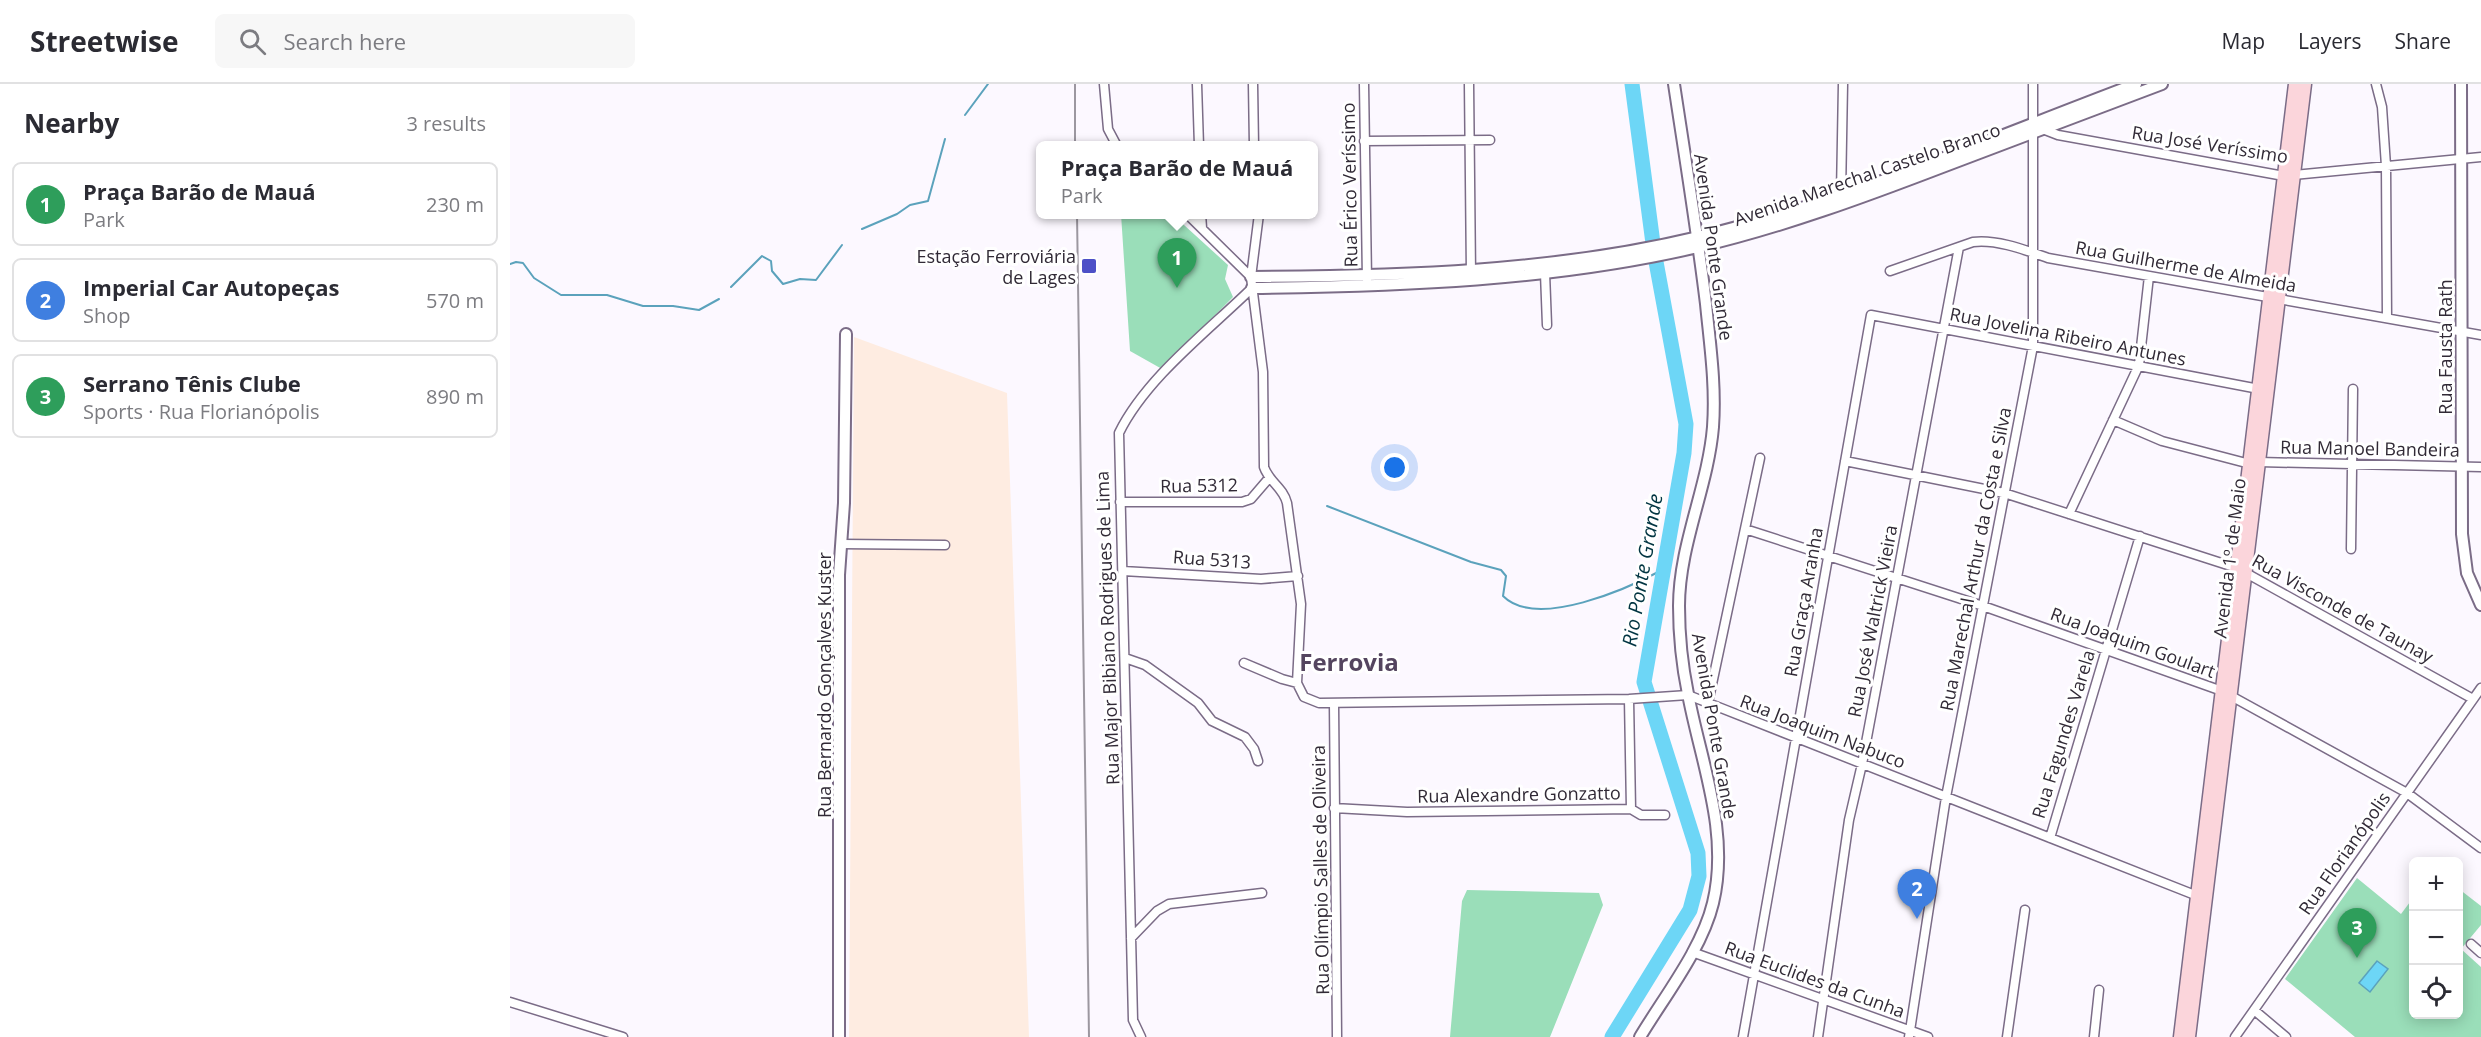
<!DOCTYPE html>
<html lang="en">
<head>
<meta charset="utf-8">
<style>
  :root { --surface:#fff; --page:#f7f7f7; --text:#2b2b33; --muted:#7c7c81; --line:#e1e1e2; --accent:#b45309 }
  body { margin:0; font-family:"Open Sans",sans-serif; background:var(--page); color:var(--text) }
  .controls { position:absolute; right:18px; bottom:18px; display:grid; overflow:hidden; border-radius:9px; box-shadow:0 3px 15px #0003 }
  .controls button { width:54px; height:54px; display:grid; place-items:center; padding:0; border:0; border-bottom:2px solid var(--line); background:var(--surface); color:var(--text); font:30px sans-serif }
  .you { position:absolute; left:885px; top:384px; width:21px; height:21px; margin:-15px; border:4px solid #fff; border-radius:50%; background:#1a73e8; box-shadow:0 0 0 9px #1a73e833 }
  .badge { display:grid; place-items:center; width:39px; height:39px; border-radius:50%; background:var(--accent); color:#fff; font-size:20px; font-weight:700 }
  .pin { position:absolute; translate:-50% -50px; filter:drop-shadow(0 2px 3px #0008) }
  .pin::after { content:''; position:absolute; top:32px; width:21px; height:18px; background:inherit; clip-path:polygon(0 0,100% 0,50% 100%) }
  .popup { position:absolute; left:526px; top:57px; width:282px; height:78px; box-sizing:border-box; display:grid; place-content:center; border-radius:9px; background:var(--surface); filter:drop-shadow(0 2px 4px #0005); font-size:20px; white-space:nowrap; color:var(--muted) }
  .popup b { font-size:22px; color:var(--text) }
  .popup::after { content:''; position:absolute; left:50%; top:100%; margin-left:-12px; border:12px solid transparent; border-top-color:var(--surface) }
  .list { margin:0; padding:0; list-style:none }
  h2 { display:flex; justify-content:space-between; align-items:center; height:78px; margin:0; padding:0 24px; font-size:26px }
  h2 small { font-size:20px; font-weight:400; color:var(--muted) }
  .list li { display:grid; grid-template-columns:39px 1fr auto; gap:18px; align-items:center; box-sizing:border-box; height:84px; margin:0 12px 12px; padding:0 12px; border:2px solid var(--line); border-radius:9px }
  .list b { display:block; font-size:22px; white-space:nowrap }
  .list p { margin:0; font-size:20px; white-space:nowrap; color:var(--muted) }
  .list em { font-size:20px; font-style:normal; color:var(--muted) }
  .icon { flex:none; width:33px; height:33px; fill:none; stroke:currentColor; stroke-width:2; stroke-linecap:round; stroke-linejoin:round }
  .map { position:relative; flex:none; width:1971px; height:953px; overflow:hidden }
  header { display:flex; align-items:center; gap:36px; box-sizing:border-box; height:84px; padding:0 30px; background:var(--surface); border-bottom:2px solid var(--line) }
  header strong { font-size:28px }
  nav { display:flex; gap:33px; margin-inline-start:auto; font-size:21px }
  .search { width:420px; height:54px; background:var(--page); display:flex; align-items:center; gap:15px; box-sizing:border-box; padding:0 21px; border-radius:9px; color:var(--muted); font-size:22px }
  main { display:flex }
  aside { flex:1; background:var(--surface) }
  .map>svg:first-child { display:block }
  .industrial { fill:#feece1 }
  .green { fill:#9adeb9 }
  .water { fill:#6dd6f6; stroke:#5ba2bc; stroke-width:1.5 }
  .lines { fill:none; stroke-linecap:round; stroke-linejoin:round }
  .stream { stroke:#5ba2bc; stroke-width:2 }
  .river { stroke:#6dd6f6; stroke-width:15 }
  .minor-casing { stroke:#7b6c87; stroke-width:11 }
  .tertiary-casing { stroke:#7b6c87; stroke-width:14 }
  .secondary-casing { stroke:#7b6c87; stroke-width:15 }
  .minor { stroke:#fff; stroke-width:8 }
  .tertiary { stroke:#fff; stroke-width:10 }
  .secondary { stroke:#fbd5db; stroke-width:12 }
  .rail { stroke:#9c97a0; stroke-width:2 }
  .poi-dot { fill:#4d50c7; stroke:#fff; stroke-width:2 }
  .labels { text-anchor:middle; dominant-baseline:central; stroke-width:6; stroke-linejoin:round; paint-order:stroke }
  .street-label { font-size:18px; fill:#312a36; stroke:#fff }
  .poi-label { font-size:18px; fill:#312a36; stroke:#fff; text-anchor:end }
  .water-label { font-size:20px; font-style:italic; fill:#023542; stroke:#fff }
  .district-label { font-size:24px; font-weight:bold; fill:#54455f; stroke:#fff }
</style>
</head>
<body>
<header>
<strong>Streetwise</strong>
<div class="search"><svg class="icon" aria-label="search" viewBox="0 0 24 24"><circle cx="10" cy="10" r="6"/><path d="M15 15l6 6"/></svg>Search here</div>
<nav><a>Map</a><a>Layers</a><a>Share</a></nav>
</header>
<main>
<aside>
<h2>Nearby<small>3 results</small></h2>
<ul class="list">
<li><span class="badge" style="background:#2e9e5b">1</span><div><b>Praça Barão de Mauá</b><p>Park</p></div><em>230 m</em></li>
<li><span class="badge" style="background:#3f7fe0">2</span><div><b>Imperial Car Autopeças</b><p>Shop</p></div><em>570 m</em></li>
<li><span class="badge" style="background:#2e9e5b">3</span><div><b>Serrano Tênis Clube</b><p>Sports · Rua Florianópolis</p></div><em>890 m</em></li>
</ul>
</aside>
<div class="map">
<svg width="1971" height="953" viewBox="0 0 1971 953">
  <rect width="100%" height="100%" fill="#fcf8ff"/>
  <!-- industrial -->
  <path class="industrial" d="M344 253 497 309 519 953H339Z"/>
  <!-- green -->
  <path class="green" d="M611 130 663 131 718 181 715 195 723 213 652 285 620 267Z
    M1847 794 1891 830 1903 814 1904 930H1948L1949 805 1971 822V841L1951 865 1971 883V953H1845L1775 895Z
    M957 806 1089 809 1093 821 1040 953H940L952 817Z"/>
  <!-- water -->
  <path class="water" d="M1867 877 1878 885 1860 908 1849 899Z"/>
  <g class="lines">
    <!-- stream -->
    <path class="stream" d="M455 31 478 0
      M352 145 387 130 400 121 418 117 435 55
      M0 180 6 178 13 179 24 194 51 211H97L133 222H163L189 226 209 215
      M221 203 252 172 261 177 262 187 273 200 290 195 306 196 332 161
      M817 422 961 478 991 486 996 492 993 512C1027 546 1119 504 1154 485"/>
    <!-- river -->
    <path class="river" d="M1102 953 1180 826 1189 792 1188 769 1134 598 1174 369 1176 340 1144 167 1122 0"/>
    <!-- minor casing -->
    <g class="minor-casing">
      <path id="minor" d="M594 0 598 45 607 62
        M687 0 689 62
        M743 0 744 62
        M854 0 857 196
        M959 0 961 191
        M1866 0 1872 23 1876 82 1877 234
        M1530 44 1548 51 1774 92 1971 73
        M854 57 980 56
        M1331 110 1333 0
        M677 130 741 193
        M691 130 692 144
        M749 130 741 193 753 288 754 383C759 398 773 403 777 419L791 520 787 599
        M1380 187 1463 158C1487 155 1515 166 1538 174L1971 251
        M1035 189 1037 241
        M1603 336 1652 357 1740 380
        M1335 377 1494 409 1727 484 1963 615
        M1749 378 1971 383
        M610 418H732L741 415 759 394
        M1559 430 1629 281 1639 192
        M1235 445 1473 522 1712 607 1897 709 1971 764
        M331 460 435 461
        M1841 465 1843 305
        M613 487 751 495 788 492
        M615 574 635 581 688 619 702 637 735 653 744 665 748 677
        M734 579 772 595 787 599 794 613 809 619 1119 615 1178 611 1690 813
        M824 619 827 953
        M1198 619 1250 374
        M824 724 897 728 1121 725 1119 615
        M1121 725 1131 731H1155
        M1540 754 1630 452
        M621 854 647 827 659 820 752 809
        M1961 860 1971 869
        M1182 868 1418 953
        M0 918 113 953
        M1744 926 1776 953
        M631 953 623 936 609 349C636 294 698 247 742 204
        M1233 953 1361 231 1749 305
        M1308 953 1339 736 1352 680 1449 163
        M1399 953 1436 713 1523 262V0
        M1497 953 1515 826
        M1584 953 1589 906
        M1725 953 1971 604"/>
    </g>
    <!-- tertiary casing -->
    <g class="tertiary-casing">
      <path id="tertiary" d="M1951 0 1952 450 1957 489 1971 521
        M741 193C891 192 1042 188 1188 153 1338 117 1482 54 1626 0
        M742 204C892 202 1042 197 1188 163 1273 143 1354 113 1435 82 1508 55 1580 27 1652 0
        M329 953V491L334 419 336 250
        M1130 953C1154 913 1192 865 1203 819 1220 748 1191 679 1178 610 1172 581 1169 552 1169 522 1169 461 1198 403 1203 343 1206 301 1200 261 1196 220 1187 146 1175 73 1164 0"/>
    </g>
    <!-- secondary casing -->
    <g class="secondary-casing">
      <path id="secondary" d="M1670 953 1785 0
        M1679 953 1795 0"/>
    </g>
    <!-- minor -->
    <use href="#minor" class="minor"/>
    <!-- tertiary -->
    <use href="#tertiary" class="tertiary"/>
    <!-- secondary -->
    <use href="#secondary" class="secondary"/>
    <!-- rail -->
    <path class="rail" d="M565 0V62
      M567 130 579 953"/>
  </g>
  <!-- markers -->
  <rect class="poi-dot" x="571" y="174" width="16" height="16" rx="3"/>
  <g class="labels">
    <!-- street labels -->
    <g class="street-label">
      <text transform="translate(1700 60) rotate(9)">Rua José Veríssimo</text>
      <text transform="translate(1357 90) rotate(-19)">Avenida Marechal Castelo Branco</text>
      <text transform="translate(839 101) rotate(-91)">Rua Érico Veríssimo</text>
      <text transform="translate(1204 163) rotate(82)">Avenida Ponte Grande</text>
      <text transform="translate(1676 182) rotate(10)">Rua Guilherme de Almeida</text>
      <text transform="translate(1558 252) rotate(11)">Rua Jovelina Ribeiro Antunes</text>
      <text transform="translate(1935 263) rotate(-90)">Rua Fausta Rath</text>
      <text transform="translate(1860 364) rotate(1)">Rua Manoel Bandeira</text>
      <text transform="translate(689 401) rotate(-1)">Rua 5312</text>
      <text transform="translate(1719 474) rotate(-83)">Avenida 1º de Maio</text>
      <text transform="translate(702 475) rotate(4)">Rua 5313</text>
      <text transform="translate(1465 475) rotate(-79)">Rua Marechal Arthur da Costa e Silva</text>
      <text transform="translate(1293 518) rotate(-80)">Rua Graça Aranha</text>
      <text transform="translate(1833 524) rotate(29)">Rua Visconde de Taunay</text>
      <text transform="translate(1362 537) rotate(-79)">Rua José Waltrick Vieira</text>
      <text transform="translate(597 544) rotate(-92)">Rua Major Bibiano Rodrigues de Lima</text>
      <text transform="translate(1623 558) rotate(20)">Rua Joaquim Goulart</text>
      <text transform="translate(314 601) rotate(-90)">Rua Bernardo Gonçalves Kuster</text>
      <text transform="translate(1205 642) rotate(80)">Avenida Ponte Grande</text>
      <text transform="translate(1313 647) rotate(21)">Rua Joaquim Nabuco</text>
      <text transform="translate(1553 650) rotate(-73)">Rua Fagundes Varela</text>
      <text transform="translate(1009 710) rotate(-1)">Rua Alexandre Gonzatto</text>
      <text transform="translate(1834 769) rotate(-55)">Rua Florianópolis</text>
      <text transform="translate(810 786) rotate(-91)">Rua Olímpio Salles de Oliveira</text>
      <text transform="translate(1305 895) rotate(20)">Rua Euclides da Cunha</text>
    </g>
    <!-- poi labels -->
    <g class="poi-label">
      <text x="566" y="172">Estação Ferroviária<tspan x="566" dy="21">de Lages</tspan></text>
    </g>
    <!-- water labels -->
    <g class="water-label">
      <text transform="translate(1132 486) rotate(-80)">Rio Ponte Grande</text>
    </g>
    <!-- district labels -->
    <g class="district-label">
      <text x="839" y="577">Ferrovia</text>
    </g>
  </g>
</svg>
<div class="controls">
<button>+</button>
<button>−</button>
<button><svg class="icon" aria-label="locate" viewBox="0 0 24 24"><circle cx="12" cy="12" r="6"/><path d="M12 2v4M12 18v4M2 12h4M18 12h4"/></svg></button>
</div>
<div class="you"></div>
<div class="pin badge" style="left:667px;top:204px;background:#2e9e5b">1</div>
<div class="popup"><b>Praça Barão de Mauá</b>Park</div>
<div class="pin badge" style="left:1407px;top:835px;background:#3f7fe0">2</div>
<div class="pin badge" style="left:1847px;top:874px;background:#2e9e5b">3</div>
</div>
</main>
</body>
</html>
